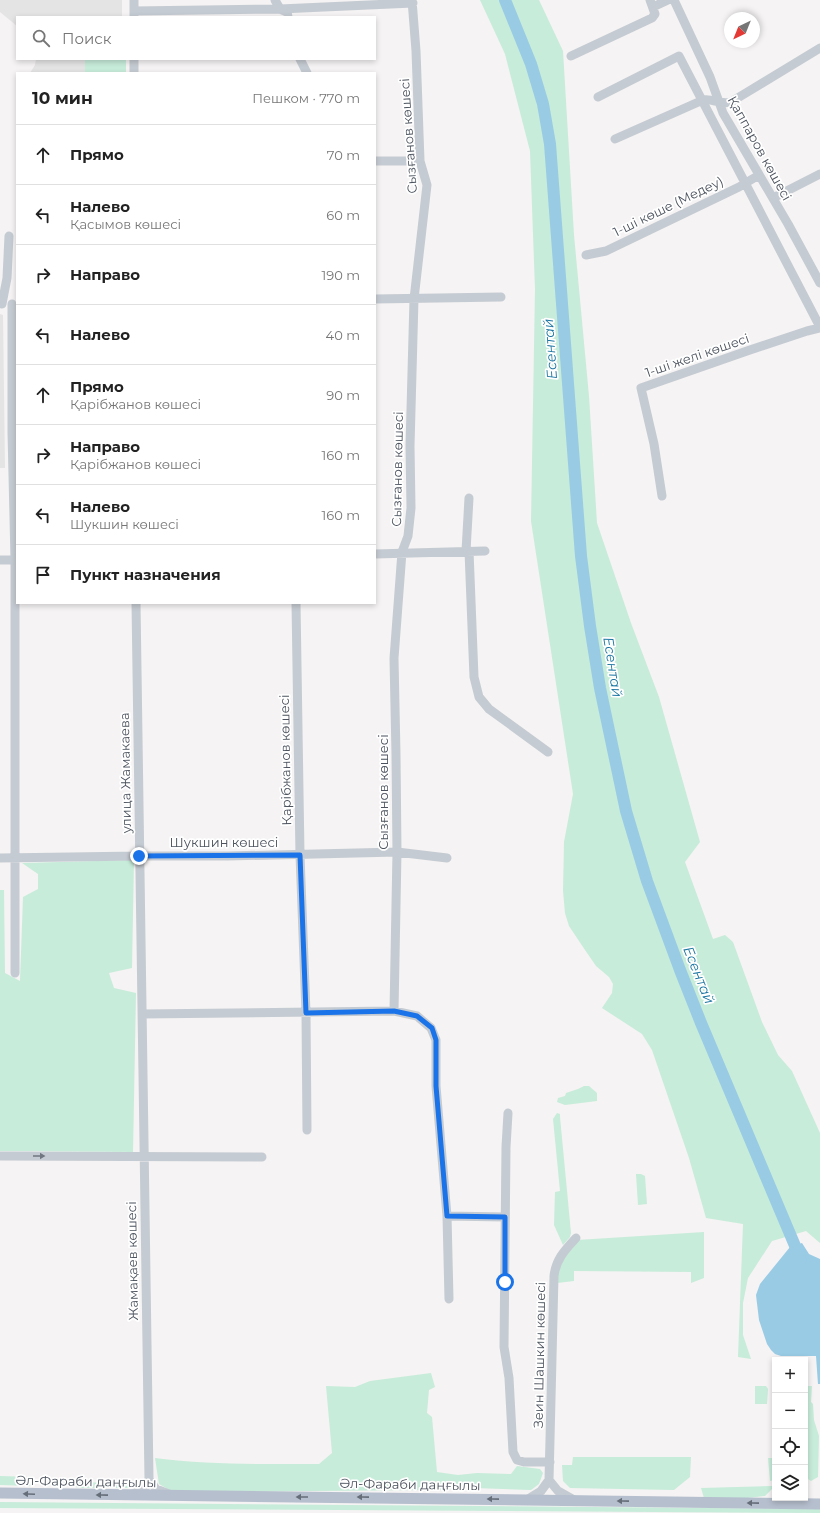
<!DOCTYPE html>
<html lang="ru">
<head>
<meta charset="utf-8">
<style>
  :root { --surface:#fff; --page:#f2f2f2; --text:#222; --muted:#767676; --line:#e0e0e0 }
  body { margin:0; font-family:Montserrat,sans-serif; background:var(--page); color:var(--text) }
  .controls { position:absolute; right:12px; bottom:12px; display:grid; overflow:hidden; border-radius:0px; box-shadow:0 2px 6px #0003 }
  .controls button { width:36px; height:36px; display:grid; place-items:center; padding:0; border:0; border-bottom:1px solid var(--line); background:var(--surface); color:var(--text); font:20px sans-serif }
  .compass { position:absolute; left:724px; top:12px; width:36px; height:36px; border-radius:50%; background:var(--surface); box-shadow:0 2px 6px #0003; rotate:223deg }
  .stop { position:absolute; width:12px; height:12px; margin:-9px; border:3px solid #1a73e8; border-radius:50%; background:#fff }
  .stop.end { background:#1a73e8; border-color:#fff; box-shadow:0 1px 4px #0008 }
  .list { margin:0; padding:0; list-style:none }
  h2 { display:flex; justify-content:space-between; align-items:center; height:52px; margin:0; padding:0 16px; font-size:17px }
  h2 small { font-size:13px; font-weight:400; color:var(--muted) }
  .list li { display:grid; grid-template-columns:26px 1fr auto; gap:12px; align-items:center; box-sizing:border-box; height:60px; padding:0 16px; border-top:1px solid var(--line) }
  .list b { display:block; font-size:15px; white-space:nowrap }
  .list p { margin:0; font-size:13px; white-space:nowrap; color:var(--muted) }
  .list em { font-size:13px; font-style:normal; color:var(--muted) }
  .icon { flex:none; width:22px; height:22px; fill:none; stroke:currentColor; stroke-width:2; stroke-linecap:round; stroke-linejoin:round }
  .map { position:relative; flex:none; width:820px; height:1513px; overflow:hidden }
  .search { position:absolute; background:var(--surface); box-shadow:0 2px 6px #0003; left:16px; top:16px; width:360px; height:44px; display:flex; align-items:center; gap:10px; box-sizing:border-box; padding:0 14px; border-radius:0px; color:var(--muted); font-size:15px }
  .panel { position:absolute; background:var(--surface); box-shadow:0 2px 6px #0003; left:16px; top:72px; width:360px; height:532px; border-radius:0px }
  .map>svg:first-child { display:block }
  .education { fill:#e5e4e4 }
  .green { fill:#c7ecda }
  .water { fill:#99cbe5 }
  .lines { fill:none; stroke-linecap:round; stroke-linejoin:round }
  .river { stroke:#99cbe5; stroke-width:12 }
  .minor { stroke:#c5cbd2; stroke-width:9 }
  .major { stroke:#b6bfce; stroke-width:11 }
  .oneway { fill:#707781 }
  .oneway2 { fill:#666e7a }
  .route { stroke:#1a73e8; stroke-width:5 }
  .labels { text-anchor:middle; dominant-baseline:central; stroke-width:3.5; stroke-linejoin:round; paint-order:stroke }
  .street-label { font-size:13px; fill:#4c535e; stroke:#fff }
  .water-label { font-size:14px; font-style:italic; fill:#1b75a2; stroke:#fff }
</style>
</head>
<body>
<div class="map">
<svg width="820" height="1513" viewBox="0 0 820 1513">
  <rect width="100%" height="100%" fill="#f5f3f3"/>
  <!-- education -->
  <path class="education" d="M0 0H122V17H17V26L0 12Z
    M36 59H123V73H30L35 65Z
    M0 314 3 315 5 468H0Z"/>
  <!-- green -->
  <path class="green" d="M480 0H539L563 51 574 235 589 396 597 523 631 623 659 697 700 842 685 862 713 939 725 935 733 942 762 1022 778 1055 792 1071 820 1133V1243L806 1231 772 1241 748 1278 743 1303V1335L751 1359 738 1357 743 1224 706 1218 689 1158 652 1050 642 1034 602 1008 612 993 613 984 609 977 596 966 583 947 569 926 565 913 563 891 564 842 573 794 531 521 535 289 530 151 505 54Z
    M85 59H126V73H85Z
    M134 860 132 968 109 973 114 988 136 993 133 1152 0 1151V890H4L5 973 20 981 23 897 38 889V874L22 863Z
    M584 1086H589L597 1093V1101L565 1105 557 1102 558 1098 565 1096 566 1093 578 1089Z
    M557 1113 560 1114V1117L571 1233 570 1237 563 1245 554 1225 555 1192 560 1191 553 1119Z
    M636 1174H641L645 1176 647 1204 638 1205Z
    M704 1232V1278L691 1283V1272L574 1271V1281L557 1283 558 1265 577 1240Z
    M431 1373 435 1387 429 1390 427 1413 432 1417 437 1472 458 1475 477 1473 511 1474 517 1466 540 1469 543 1473 539 1484 531 1490 474 1488 436 1490 173 1492 159 1484 155 1458C209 1465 264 1464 319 1464L332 1453 326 1386 355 1387 370 1381Z
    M755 1386H766L768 1389 767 1404H755Z
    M805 1386H812L811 1402 813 1404 814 1420 819 1436 818 1477 811 1481 805 1477Z
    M573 1457H691L690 1477 674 1490 570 1488 563 1481 562 1465H572Z
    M768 1458H773L775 1480 770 1481Z
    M0 1476 34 1477V1486L0 1485Z
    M64 1482 133 1483 138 1485V1488H81L64 1485Z
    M772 1486 773 1488 765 1496 748 1498H704L701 1488Z
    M0 1502 820 1509V1513L0 1508Z"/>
  <!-- water -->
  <path class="water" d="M802 1243 809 1254 820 1259V1384H818L816 1356H781L775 1354 771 1350 767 1344 759 1320 756 1295 760 1284 790 1247Z"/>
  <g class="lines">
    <!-- river -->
    <path class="river" d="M505 0 531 64 543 104 550 144 581 556 590 626 600 688 626 811 647 881 680 970 701 1023 801 1260"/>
    <!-- minor -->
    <path class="minor" d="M275 0 280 9 287 12 288 17
      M674 0 710 77 723 113 788 224 820 283
      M653 7 668 0
      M134 11 280 9 413 3
      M134 16V0
      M571 56 652 18 655 14 650 0
      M300 59 307 73
      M134 73V59
      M598 97 679 56 820 327
      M615 139 703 100C713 98 719 105 731 102L820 48
      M375 161H420
      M773 198 820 174
      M586 255 606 251 739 187 759 175
      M375 299 501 297
      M2 304 7 278 9 236
      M12 304V432L15 560V973
      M662 496 654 444 641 388 747 351 807 331 820 328
      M466 551 469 498
      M469 551 474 677 479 697 489 709 548 752
      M375 554 485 551
      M0 560H17
      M296 603 300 855 306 1013 307 1130
      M0 858 139 856H228L397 852 447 858
      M394 1011 397 852 396 755 394 658 402 552 408 536 411 508 410 446 414 299 427 185 420 161 416 51 412 0
      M142 1014 394 1011 417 1016 431 1028 436 1040V1086L447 1216 449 1299
      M508 1113 506 1147 504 1347 509 1378 513 1452 517 1460 524 1462H550
      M0 1156 262 1157
      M447 1216 505 1217
      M149 1479 156 1489 169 1494
      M549 1480 558 1491 574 1500
      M132 1494C140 1491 148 1489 149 1479L136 603
      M528 1499 541 1491 549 1480 554 1276C556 1259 565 1250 576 1238"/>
    <!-- major -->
    <path class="major" d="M0 1493 820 1504"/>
  </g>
  <!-- one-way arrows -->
  <defs><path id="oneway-solid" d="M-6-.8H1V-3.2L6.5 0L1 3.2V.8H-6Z"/></defs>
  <use class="oneway" href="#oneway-solid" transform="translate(39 1156)"/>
  <g class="oneway2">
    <use href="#oneway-solid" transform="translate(29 1494) rotate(-178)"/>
    <use href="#oneway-solid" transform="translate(102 1495) rotate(-179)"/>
    <use href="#oneway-solid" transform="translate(302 1497) rotate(-180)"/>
    <use href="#oneway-solid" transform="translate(363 1497) rotate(-179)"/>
    <use href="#oneway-solid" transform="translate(493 1499) rotate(-179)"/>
    <use href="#oneway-solid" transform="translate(623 1501) rotate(-179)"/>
    <use href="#oneway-solid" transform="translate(753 1503) rotate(-179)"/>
  </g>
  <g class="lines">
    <!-- route -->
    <path class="route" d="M139 856 300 855 306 1013 394 1011 417 1016 432 1028 436 1040V1086L447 1216 505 1217V1282"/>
  </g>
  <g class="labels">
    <!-- street labels -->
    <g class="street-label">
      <text transform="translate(408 136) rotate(-94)">Сызғанов көшесі</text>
      <text transform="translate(760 148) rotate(61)">Қаппаров көшесі</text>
      <text transform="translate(668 206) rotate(-26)">1-ші көше (Медеу)</text>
      <text transform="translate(697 355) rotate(-19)">1-ші желі көшесі</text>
      <text transform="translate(397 469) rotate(-89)">Сызғанов көшесі</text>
      <text transform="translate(285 760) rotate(-91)">Қарібжанов көшесі</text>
      <text transform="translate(125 773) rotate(-91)">улица Жамакаева</text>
      <text transform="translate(383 792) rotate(-90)">Сызғанов көшесі</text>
      <text x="224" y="842">Шукшин көшесі</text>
      <text transform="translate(132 1261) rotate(-91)">Жамақаев көшесі</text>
      <text transform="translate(539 1355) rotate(-89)">Зеин Шашкин көшесі</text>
      <text transform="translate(86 1481) rotate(1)">Әл-Фараби даңғылы</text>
      <text transform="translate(410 1484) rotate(1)">Әл-Фараби даңғылы</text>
    </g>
    <!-- water labels -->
    <g class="water-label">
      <text transform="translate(550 349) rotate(-94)">Есентай</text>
      <text transform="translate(613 667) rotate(81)">Есентай</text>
      <text transform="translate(699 975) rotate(68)">Есентай</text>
    </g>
  </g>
</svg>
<div class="controls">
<button>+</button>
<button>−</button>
<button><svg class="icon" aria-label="locate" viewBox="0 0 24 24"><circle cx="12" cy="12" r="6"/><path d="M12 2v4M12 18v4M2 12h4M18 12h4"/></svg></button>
<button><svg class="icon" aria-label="layers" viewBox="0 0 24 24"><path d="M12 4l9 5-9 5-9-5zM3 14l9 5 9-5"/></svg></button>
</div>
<svg class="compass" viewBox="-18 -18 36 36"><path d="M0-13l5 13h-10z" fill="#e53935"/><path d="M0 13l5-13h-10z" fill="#767676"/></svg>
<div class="stop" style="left:505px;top:1282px"></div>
<div class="stop end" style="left:139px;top:856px"></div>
<div class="search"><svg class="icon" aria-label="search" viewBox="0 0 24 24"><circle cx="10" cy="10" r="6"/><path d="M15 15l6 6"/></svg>Поиск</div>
<section class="panel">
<h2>10 мин<small>Пешком · 770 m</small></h2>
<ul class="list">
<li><svg class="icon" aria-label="ahead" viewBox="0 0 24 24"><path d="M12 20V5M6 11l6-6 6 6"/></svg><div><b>Прямо</b></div><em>70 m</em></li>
<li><svg class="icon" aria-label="left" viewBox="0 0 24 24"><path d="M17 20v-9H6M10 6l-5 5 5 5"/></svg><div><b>Налево</b><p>Қасымов көшесі</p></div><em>60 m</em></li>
<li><svg class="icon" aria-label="right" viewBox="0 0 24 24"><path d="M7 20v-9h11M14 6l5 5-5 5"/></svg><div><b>Направо</b></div><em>190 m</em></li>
<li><svg class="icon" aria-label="left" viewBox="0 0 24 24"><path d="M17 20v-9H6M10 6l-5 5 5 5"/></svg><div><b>Налево</b></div><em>40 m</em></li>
<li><svg class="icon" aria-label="ahead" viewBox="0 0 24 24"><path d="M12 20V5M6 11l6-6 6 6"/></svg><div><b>Прямо</b><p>Қарібжанов көшесі</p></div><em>90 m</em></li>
<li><svg class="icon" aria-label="right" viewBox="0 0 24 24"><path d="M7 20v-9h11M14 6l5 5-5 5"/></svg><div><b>Направо</b><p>Қарібжанов көшесі</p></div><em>160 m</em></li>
<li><svg class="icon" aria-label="left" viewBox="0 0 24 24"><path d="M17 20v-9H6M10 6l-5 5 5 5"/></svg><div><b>Налево</b><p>Шукшин көшесі</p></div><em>160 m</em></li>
<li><svg class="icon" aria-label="arrive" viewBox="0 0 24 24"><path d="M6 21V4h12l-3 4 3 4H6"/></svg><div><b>Пункт назначения</b></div></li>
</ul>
</section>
</div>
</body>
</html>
